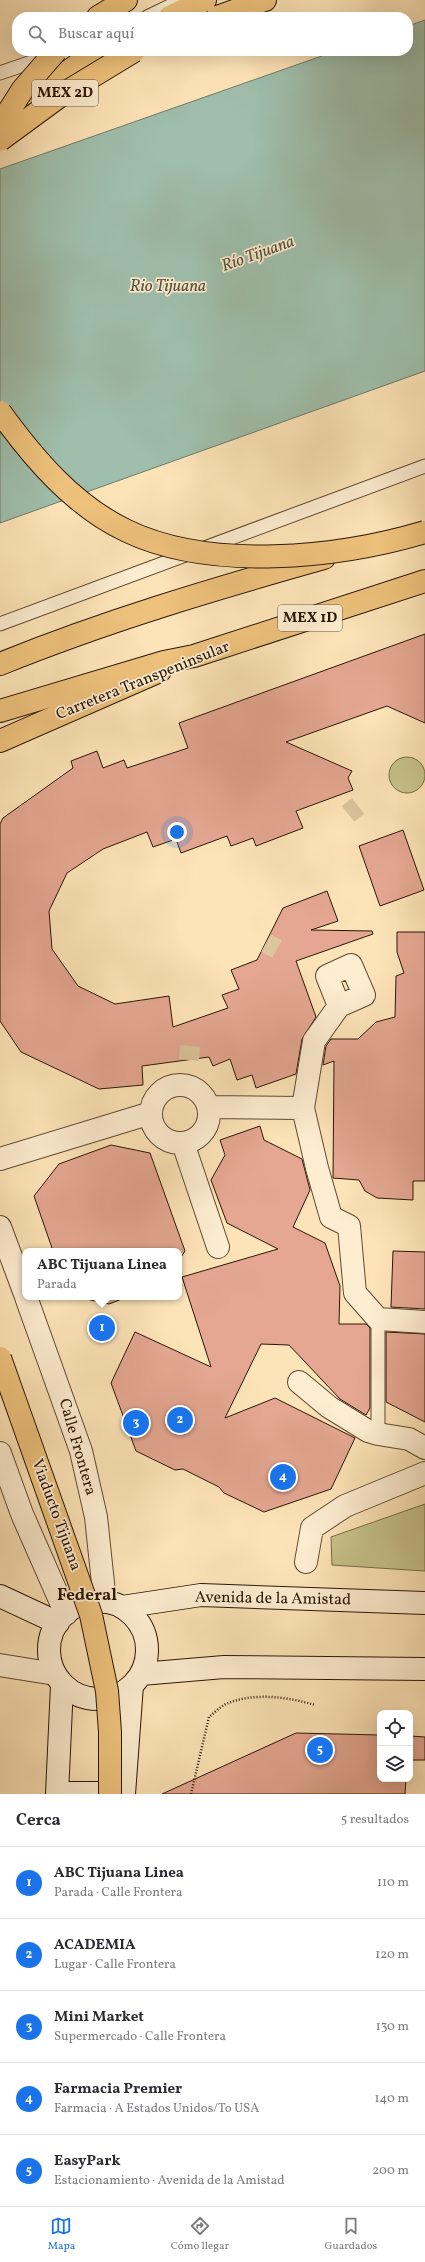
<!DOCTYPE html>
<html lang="es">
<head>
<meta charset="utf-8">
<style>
  :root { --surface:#fff; --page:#f7f7f7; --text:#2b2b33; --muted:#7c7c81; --line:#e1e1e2; --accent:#1a73e8 }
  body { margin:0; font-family:Vollkorn,serif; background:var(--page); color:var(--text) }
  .controls { position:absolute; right:12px; bottom:12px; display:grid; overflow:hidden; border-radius:8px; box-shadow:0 4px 16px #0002 }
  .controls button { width:36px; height:36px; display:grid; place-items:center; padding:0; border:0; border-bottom:1px solid var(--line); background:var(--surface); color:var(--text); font:20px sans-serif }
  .you { position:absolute; left:177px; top:832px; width:14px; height:14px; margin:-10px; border:3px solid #fff; border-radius:50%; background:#1a73e8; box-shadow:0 0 0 6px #1a73e833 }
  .badge { display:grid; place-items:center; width:26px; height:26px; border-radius:50%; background:var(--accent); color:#fff; font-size:13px; font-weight:700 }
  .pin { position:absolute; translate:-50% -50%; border:2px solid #fff; box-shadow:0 1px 4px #0006 }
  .popup { position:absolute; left:22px; top:1248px; width:160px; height:52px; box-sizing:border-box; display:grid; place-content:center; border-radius:8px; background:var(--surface); filter:drop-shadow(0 1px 3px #0005); font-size:13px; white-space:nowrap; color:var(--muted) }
  .popup b { font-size:15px; color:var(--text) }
  .popup::after { content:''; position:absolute; left:50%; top:100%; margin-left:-8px; border:8px solid transparent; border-top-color:var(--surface) }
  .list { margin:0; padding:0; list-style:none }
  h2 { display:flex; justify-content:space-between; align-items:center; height:52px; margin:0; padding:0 16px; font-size:17px }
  h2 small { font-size:13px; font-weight:400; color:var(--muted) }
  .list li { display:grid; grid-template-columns:26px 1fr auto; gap:12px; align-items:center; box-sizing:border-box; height:72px; padding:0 16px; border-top:1px solid var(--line) }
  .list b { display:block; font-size:15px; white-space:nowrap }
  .list p { margin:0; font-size:13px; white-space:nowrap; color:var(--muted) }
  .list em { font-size:13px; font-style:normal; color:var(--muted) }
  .icon { flex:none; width:22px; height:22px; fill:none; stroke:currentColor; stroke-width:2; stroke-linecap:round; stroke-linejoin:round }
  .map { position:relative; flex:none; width:425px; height:1794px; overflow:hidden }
  .search { position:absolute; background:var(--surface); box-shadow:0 4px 16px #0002; left:12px; right:12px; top:12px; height:44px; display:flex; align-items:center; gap:10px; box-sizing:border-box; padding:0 14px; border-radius:16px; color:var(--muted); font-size:15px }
  .sheet { height:412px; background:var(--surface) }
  nav { display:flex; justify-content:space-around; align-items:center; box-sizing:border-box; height:56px; border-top:1px solid var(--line); background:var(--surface); font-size:11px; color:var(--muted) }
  nav a { display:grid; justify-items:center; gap:2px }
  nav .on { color:var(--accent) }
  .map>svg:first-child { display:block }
  .green { fill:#c7c28a; stroke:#786c48 }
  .water { fill:#9fbfac; stroke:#707c6a }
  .building { fill:#e5a792; stroke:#2a1706 }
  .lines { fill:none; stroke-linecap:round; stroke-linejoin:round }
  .pedestrian-tunnel { stroke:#ddc59d; stroke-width:20; stroke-dasharray:20 10; stroke-linecap:butt }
  .service-casing { stroke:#5f4a32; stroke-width:15 }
  .minor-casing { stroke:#5f4a32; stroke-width:24 }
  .tertiary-casing { stroke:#5f4a32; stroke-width:24 }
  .secondary-casing { stroke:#2a1706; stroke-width:24 }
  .trunk-casing { stroke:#2a1706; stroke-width:24 }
  .motorway-casing { stroke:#2a1706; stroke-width:24 }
  .path { stroke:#2a1706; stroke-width:2.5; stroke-dasharray:1 2; stroke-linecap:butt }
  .service { stroke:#feedd1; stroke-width:13 }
  .minor { stroke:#feedd1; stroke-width:22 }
  .tertiary { stroke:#feedd1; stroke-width:22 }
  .secondary { stroke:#feedd1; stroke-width:22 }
  .trunk { stroke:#eec27c; stroke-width:22 }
  .motorway { stroke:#eec27c; stroke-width:22 }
  .motorway-bridge-casing { stroke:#2a1706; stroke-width:24; stroke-linecap:butt }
  .motorway-bridge { stroke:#eec27c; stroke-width:22 }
  .labels { text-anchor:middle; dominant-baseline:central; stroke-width:3.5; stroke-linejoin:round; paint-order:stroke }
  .shield { fill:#feedd1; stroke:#6a5743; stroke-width:1 }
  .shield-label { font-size:15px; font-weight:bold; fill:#2a1706 }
  .street-label { font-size:16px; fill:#2a1706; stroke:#feedd1 }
  .water-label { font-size:17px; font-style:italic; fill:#535240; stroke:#feedd1 }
  .neighbourhood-label { font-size:17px; font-weight:bold; fill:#2a1706; stroke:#feedd1 }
</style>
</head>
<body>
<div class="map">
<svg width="425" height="1794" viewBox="0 0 425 1794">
  <rect width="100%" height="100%" fill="#fde4b8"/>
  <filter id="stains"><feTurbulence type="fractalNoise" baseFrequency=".005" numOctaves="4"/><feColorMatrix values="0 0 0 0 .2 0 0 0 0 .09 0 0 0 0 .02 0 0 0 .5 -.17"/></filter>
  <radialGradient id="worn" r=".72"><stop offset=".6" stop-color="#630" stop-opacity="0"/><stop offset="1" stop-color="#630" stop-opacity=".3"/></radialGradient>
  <!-- green -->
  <path class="green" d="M389 775a18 18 0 1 1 36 0a18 18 0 1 1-36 0Z
    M425 1504V1571L332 1565 331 1537Z"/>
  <!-- water -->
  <path class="water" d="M425 20V371L0 523V169L336 51H408V26Z"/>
  <!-- building -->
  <path class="building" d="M425 634V723L387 706 286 742 352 771 348 778 353 790 296 811 303 828 256 846 253 838 231 846 227 836 181 853 176 839 153 847 147 832 103 849 67 873 49 911 52 949 78 986 115 1004 169 996 173 1027 228 1008 222 995 239 989 231 970 257 960 283 908 327 891 338 921 311 930 372 931 373 934 296 961 316 1017 302 1039 296 1074 256 1088 252 1075 237 1080 230 1059 213 1066 209 1057 142 1066 143 1085 99 1089 21 1052 0 1021V824L3 818 73 768 71 761 97 751 103 768 124 760 127 768 188 748 179 723Z
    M403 830 424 890 380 906 359 846Z
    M397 932H425V1181H413V1200L377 1198 365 1191 359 1180 333 1178 334 1061 323 1065 326 1046 331 1039H358L376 1022 395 1017 396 976 404 973 397 952Z
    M260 1126 264 1140 302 1159 310 1190 293 1227 325 1243 340 1286 339 1324H366L370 1328V1408L366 1415 340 1399 289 1345 261 1344 225 1418 275 1398 355 1438 331 1489 264 1512 224 1493 219 1487 183 1469 175 1470 136 1451 111 1383 135 1332 211 1367 182 1277 278 1249 227 1223 211 1180 225 1155 220 1140Z
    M111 1145 150 1153 185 1251 179 1260V1251H53L34 1196 59 1164Z
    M393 1251 425 1252V1309L391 1307Z
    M77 1297H127L109 1304Z
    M386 1332 425 1334V1422L386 1402Z
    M296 1733 380 1735V1779H406L405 1794H162Z
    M410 1736 425 1737V1760H410Z"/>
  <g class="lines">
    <!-- pedestrian-tunnel -->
    <path class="pedestrian-tunnel" d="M348 814 358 806
      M266 943 277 949
      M189 1060 190 1046"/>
    <!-- service casing -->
    <g class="service-casing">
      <path id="service" d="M147 17 176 3
        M0 73 49 56
        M0 624 425 466
        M378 1434V1319"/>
    </g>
    <!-- minor casing -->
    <g class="minor-casing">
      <path id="minor" d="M339 1006 327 976 351 965 364 995 339 1006 314 1041 303 1108 317 1168 331 1217 349 1226 355 1293 378 1319 425 1322
        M151 1114a29 29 0 1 1 58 0a29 29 0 1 1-58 0Z
        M209 1107 303 1108
        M183 1143 218 1247
        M0 1159 151 1113
        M299 1382 329 1407 368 1431 378 1434 409 1439 425 1448
        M306 1562 312 1528 345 1506 425 1473"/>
    </g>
    <!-- tertiary casing -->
    <g class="tertiary-casing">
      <path id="tertiary" d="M0 1227 25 1294
        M26 1297 81 1451 96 1517 105 1602
        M0 1453 22 1514 66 1614
        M0 1665 55 1674"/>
    </g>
    <!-- secondary casing -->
    <g class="secondary-casing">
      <path id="secondary" d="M0 1596 58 1623
        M49 1650a49 49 0 1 1 98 0a49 49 0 1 1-98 0Z
        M122 1607 201 1595 425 1603
        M141 1674 224 1667 425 1669
        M57 1793H124
        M57 1794 62 1685
        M124 1794 132 1685"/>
    </g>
    <!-- trunk casing -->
    <g class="trunk-casing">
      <path id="trunk" d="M0 741 160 671"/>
    </g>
    <!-- motorway casing -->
    <g class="motorway-casing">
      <path id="motorway" d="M98 17 126 0
        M170 17 205 0
        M217 17 265 0
        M11 129C35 95 63 73 99 51
        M0 664C106 621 214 589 324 558
        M0 711 164 662 194 656 425 581"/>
    </g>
    <!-- path -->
    <path class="path" d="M191 1794 209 1717C214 1713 220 1707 226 1704 253 1692 288 1697 315 1705"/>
    <!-- service -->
    <use href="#service" class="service"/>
    <!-- minor -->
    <use href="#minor" class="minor"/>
    <!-- tertiary -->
    <use href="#tertiary" class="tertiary"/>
    <!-- secondary -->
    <use href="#secondary" class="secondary"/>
    <!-- trunk -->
    <use href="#trunk" class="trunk"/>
    <!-- motorway -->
    <use href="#motorway" class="motorway"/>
    <!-- motorway-bridge casing -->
    <g class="motorway-bridge-casing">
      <path id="motorway-bridge" d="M0 125 23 89 56 51
        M0 140 60 96 134 51
        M0 412C34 459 74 506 127 531 211 571 338 558 425 532
        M0 1358 91 1615 107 1691 110 1732V1794"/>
    </g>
    <!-- motorway-bridge -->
    <use href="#motorway-bridge" class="motorway-bridge"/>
  </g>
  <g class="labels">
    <!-- shield labels -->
    <g class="shield">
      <rect x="32" y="80" width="66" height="26" rx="3"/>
      <rect x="278" y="605" width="64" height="26" rx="3"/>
    </g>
    <g class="shield-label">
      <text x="65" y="93">MEX 2D</text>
      <text x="310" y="618">MEX 1D</text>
    </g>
    <!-- street labels -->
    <g class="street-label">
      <text transform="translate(143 681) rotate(-22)">Carretera Transpeninsular</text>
      <text transform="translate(77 1447) rotate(74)">Calle Frontera</text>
      <text transform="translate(56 1515) rotate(70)">Viaducto Tijuana</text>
      <text transform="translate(273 1599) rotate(1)">Avenida de la Amistad</text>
    </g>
    <!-- water labels -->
    <g class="water-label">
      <text transform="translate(258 254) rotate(-20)">Río Tijuana</text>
      <text x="168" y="286">Rio Tijuana</text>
    </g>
    <!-- neighbourhood labels -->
    <g class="neighbourhood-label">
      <text x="87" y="1595">Federal</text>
    </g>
  </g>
  <rect width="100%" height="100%" filter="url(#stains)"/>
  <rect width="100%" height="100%" fill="url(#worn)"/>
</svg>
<div class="controls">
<button><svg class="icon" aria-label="locate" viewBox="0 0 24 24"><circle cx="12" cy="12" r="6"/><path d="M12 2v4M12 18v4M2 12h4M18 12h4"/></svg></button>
<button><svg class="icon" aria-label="layers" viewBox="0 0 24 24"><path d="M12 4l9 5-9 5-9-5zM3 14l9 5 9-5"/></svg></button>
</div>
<div class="you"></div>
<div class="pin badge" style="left:102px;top:1328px">1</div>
<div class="popup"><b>ABC Tijuana Linea</b>Parada</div>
<div class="pin badge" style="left:180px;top:1420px">2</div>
<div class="pin badge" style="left:136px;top:1423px">3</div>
<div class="pin badge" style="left:283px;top:1477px">4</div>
<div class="pin badge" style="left:320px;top:1750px">5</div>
<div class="search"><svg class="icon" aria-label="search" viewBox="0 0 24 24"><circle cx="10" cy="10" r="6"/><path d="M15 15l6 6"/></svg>Buscar aquí</div>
</div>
<section class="sheet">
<h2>Cerca<small>5 resultados</small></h2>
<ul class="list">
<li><span class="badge">1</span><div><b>ABC Tijuana Linea</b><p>Parada · Calle Frontera</p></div><em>110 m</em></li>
<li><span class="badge">2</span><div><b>ACADEMIA</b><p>Lugar · Calle Frontera</p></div><em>120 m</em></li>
<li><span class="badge">3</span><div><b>Mini Market</b><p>Supermercado · Calle Frontera</p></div><em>130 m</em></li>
<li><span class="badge">4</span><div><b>Farmacia Premier</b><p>Farmacia · A Estados Unidos/To USA</p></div><em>140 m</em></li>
<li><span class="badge">5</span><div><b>EasyPark</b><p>Estacionamiento · Avenida de la Amistad</p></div><em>200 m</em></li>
</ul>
</section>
<nav>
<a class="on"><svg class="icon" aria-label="map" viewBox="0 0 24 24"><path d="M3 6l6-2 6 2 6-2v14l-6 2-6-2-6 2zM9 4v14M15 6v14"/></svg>Mapa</a>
<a><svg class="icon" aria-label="directions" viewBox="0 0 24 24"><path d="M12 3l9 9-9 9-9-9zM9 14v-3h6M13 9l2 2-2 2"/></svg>Cómo llegar</a>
<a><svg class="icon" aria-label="saved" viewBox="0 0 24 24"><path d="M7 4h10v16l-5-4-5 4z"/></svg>Guardados</a>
</nav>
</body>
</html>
